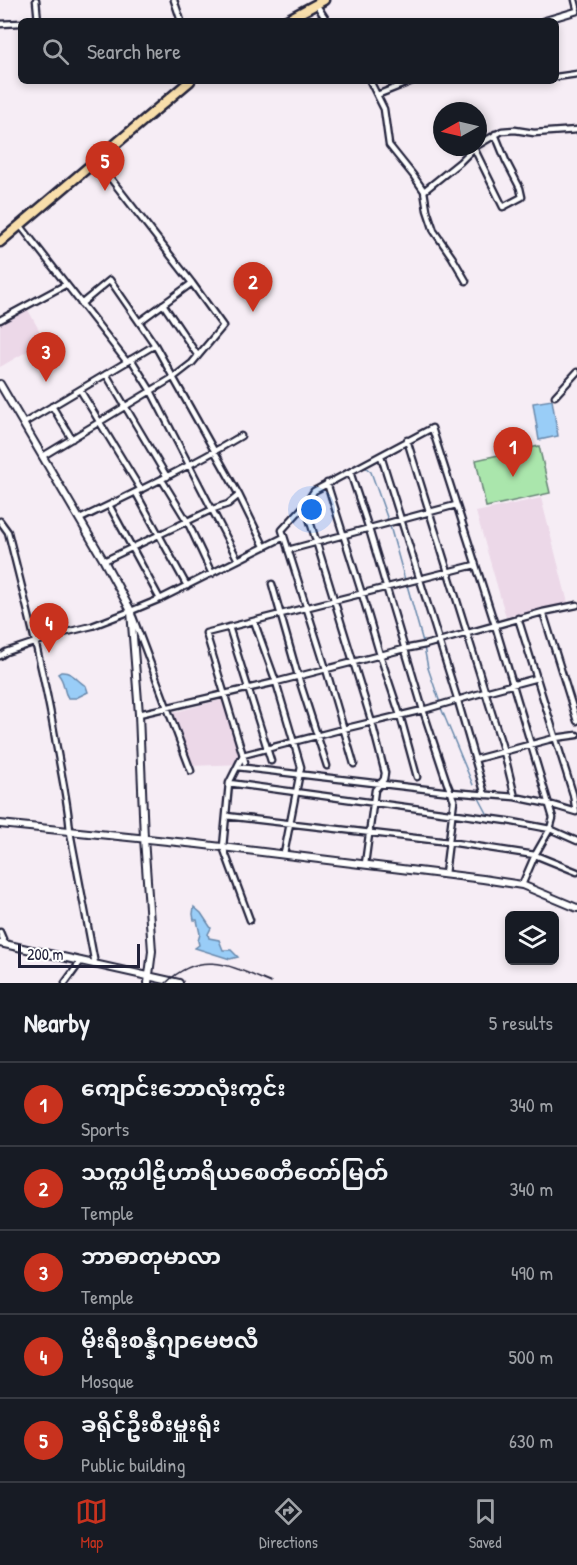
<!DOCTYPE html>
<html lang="en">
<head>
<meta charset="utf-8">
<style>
  :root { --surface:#171b24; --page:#20242c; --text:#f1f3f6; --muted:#9ea1a6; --line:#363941; --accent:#c8321e }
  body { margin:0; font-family:"Patrick Hand","Noto Sans Myanmar",sans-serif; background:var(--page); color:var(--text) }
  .controls { position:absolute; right:18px; bottom:18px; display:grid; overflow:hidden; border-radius:9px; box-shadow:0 3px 9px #0003 }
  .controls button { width:54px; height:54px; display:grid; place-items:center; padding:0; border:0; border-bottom:2px solid var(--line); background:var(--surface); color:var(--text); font:30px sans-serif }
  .compass { position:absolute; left:433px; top:102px; width:54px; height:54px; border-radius:50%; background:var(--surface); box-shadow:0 3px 9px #0003; rotate:262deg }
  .scale { position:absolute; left:18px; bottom:15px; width:122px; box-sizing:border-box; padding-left:6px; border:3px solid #22223b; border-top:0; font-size:16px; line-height:21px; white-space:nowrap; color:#22223b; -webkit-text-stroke:4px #fff; paint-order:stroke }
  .you { position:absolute; left:312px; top:510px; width:21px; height:21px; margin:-15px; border:4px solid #fff; border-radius:50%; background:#1a73e8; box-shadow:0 0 0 9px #1a73e833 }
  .badge { display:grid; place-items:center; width:39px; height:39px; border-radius:50%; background:var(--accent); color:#fff; font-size:20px; font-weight:700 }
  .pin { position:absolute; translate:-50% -50px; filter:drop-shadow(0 2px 3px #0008) }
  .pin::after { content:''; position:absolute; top:32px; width:21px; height:18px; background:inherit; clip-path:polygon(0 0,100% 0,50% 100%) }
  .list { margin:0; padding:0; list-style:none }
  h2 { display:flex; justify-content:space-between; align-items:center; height:78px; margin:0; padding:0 24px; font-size:26px }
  h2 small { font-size:20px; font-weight:400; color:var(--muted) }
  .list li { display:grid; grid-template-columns:39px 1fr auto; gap:18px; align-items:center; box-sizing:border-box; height:84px; padding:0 24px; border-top:2px solid var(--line) }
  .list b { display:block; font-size:22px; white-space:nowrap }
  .list p { margin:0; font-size:20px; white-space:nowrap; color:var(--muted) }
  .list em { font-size:20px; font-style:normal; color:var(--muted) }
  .icon { flex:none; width:33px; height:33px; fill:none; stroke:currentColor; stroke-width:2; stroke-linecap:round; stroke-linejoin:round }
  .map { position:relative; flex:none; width:577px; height:983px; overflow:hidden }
  .search { position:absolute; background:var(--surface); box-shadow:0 3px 9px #0003; left:18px; right:18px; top:18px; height:66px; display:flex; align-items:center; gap:15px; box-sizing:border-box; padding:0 21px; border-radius:9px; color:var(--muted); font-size:22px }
  .sheet { height:498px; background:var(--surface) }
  nav { display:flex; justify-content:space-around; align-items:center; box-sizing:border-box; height:84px; border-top:2px solid var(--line); background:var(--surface); font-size:16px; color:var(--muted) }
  nav a { display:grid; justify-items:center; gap:3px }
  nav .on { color:var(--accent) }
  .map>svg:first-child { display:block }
  .built { fill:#ecd8e8 }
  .green { fill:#aae6ac; stroke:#668474; stroke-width:1.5 }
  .water { fill:#99cdf7; stroke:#6989ac; stroke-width:1.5 }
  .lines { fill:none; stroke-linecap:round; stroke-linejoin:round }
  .stream { stroke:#6989ac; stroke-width:1.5 }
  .street-casing { stroke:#22223b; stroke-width:9 }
  .secondary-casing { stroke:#22223b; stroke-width:10 }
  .highway-casing { stroke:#22223b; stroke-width:13 }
  .street { stroke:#fff; stroke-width:4.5 }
  .secondary { stroke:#fff; stroke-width:6 }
  .highway { stroke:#f8deab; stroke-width:8 }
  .rail { stroke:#22223b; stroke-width:1.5 }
</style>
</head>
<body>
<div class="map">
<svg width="577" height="983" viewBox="0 0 577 983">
  <rect width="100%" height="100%" fill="#f6edf5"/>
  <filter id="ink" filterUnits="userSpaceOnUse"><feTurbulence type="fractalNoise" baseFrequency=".0167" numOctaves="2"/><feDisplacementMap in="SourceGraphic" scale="12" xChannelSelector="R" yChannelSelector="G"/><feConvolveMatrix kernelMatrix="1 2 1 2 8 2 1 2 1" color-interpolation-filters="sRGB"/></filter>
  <g filter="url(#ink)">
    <!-- built -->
    <path class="built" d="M27 308 45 341 0 367V323Z
      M541 498 568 603 506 617 476 512Z
      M224 699 243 764 190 766 172 713Z"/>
    <!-- green -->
    <path class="green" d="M539 446 550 493 486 507 476 460Z"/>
    <!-- water -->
    <path class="water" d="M552 400 558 436 539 440 533 403Z
      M61 672C72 671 77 681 86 686L88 692 76 698H68C62 689 66 683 58 674Z
      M194 907 201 913 211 928 208 934 209 938 219 940 223 950H231L238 957 230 959 195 948 199 945 198 941 200 934 197 920H194L193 914Z"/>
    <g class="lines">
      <!-- stream -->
      <path class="stream" d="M364 466 371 472 388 520
        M390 526 405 580
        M407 585 423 642
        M424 647 428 668 440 703
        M441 708 473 785
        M479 798 488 815"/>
      <!-- street casing -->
      <g class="street-casing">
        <path id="street" d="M36 0 38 21
          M174 0 181 21
          M575 0 577 8
          M316 4 327 21
          M543 21 577 11
          M0 24 21 23
          M556 77 577 74
          M370 81 384 109 389 145 413 175 424 191 427 210 434 231 452 257 466 281
          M377 95 412 81
          M478 145 502 131 515 130 534 133 577 130
          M474 148 503 207 522 197 520 188 506 161 495 134
          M424 191 460 162 474 148
          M20 225 127 362
          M81 304 110 280 155 345 239 495 264 546
          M163 304 198 356
          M0 320 65 285
          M139 322 192 283
          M131 359 151 391 238 560
          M106 374 167 477
          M80 390 141 490
          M555 396 577 372
          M52 406 72 439
          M24 423 155 345
          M407 440 504 752 515 797
          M43 456 174 377 192 363 223 326 192 283 97 161
          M381 456 458 701 485 795
          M350 472 369 529 423 710 447 783 454 800 445 874
          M162 480 187 521 212 574
          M327 483 362 594 380 655 400 715 417 777
          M136 493 187 586
          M109 505 160 599
          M305 505 372 723 385 773 384 779 375 790 365 864
          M80 519C134 493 189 467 241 436
          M0 521 8 532C25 600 43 668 55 737 60 769 68 800 70 832L95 964
          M288 550 456 505
          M104 561 213 509 228 504 239 495
          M272 584 298 676 327 766
          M543 612 577 721
          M133 617 191 771
          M254 621 276 682 301 767 284 854
          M229 627 271 761
          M0 656 6 652 63 633 92 626 131 611 160 599 284 537
          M139 714 276 682 404 649 425 645 543 612 577 605
          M476 759 555 738 577 735
          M245 762 206 633 475 565
          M354 764 326 669 282 530 305 505 314 491 432 428 495 625 553 818 550 829 535 855 522 885
          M237 767 451 792 515 797 549 804 576 812 573 794 518 618
          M229 783 508 821 550 829 577 841
          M226 816 449 842 535 855 577 872
          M250 920 223 847 229 783 243 755 343 729 423 710 485 692 537 678
          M0 932 5 944
          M65 983 81 961"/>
      </g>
      <!-- secondary casing -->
      <g class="secondary-casing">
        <path id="secondary" d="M0 384 104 561 131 611 139 714 144 838 152 951 148 983
          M0 824 197 844 483 879 522 885 577 908
          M0 943 179 983"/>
      </g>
      <!-- highway casing -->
      <g class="highway-casing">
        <path id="highway" d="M285 21 324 0
          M0 242 190 81"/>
      </g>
      <!-- street -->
      <use href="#street" class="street"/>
      <!-- secondary -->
      <use href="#secondary" class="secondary"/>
      <!-- highway -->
      <use href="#highway" class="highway"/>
      <!-- rail -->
      <path class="rail" d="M166 983C202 948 233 967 271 983"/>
    </g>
  </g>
</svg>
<div class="controls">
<button><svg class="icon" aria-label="layers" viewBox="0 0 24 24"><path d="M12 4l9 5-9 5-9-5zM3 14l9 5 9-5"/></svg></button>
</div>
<svg class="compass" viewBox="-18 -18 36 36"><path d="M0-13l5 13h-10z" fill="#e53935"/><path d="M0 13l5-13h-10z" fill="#9ea1a6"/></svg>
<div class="scale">200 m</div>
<div class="you"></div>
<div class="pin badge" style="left:513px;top:477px">1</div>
<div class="pin badge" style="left:253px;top:312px">2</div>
<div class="pin badge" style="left:46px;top:382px">3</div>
<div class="pin badge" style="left:49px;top:653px">4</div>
<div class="pin badge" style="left:105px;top:191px">5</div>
<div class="search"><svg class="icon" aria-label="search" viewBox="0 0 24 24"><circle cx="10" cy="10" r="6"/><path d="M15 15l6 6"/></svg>Search here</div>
</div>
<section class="sheet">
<h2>Nearby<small>5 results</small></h2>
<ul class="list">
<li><span class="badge">1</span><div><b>ကျောင်းဘောလုံးကွင်း</b><p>Sports</p></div><em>340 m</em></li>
<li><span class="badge">2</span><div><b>သက္ကပါဠိဟာရိယစေတီတော်မြတ်</b><p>Temple</p></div><em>340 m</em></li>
<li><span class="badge">3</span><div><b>ဘာဓာတုမာလာ</b><p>Temple</p></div><em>490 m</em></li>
<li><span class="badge">4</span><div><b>မိုးရီးစန္နီဂျာမေဗလီ</b><p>Mosque</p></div><em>500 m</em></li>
<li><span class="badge">5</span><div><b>ခရိုင်ဦးစီးမှူးရုံး</b><p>Public building</p></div><em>630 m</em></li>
</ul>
</section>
<nav>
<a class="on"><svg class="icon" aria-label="map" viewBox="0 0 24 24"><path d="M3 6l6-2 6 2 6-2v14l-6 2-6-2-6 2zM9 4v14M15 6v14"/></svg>Map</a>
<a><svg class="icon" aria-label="directions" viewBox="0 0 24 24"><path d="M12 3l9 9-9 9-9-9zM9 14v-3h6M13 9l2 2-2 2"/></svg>Directions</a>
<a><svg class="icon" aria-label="saved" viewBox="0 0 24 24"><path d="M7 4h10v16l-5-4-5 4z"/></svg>Saved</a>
</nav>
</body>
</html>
